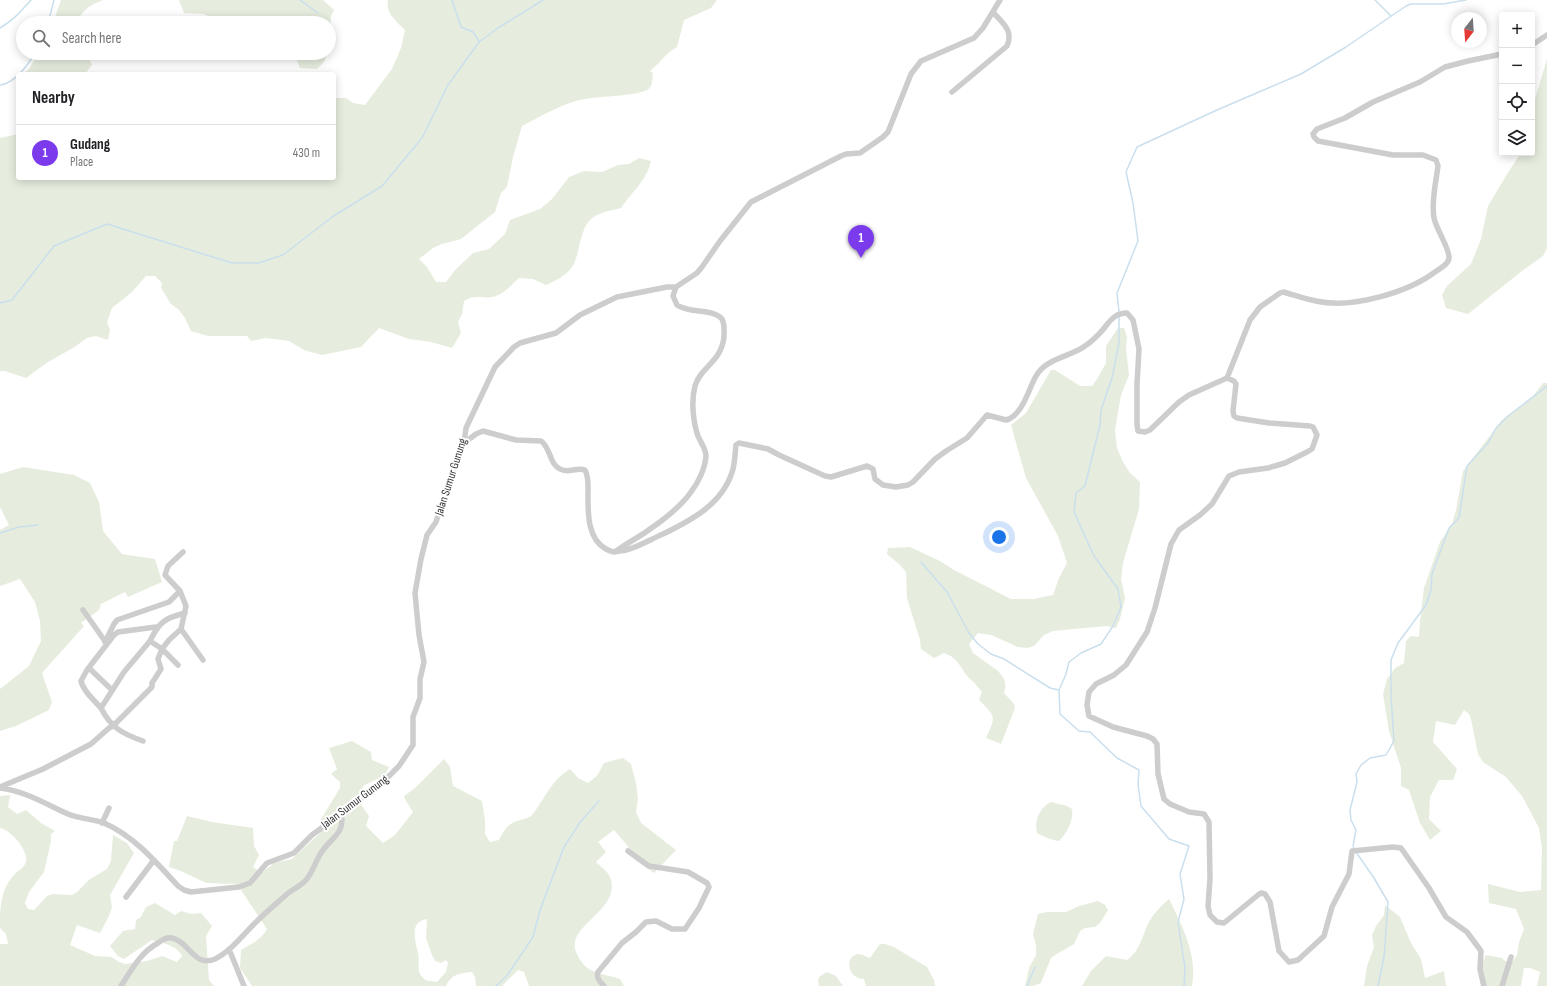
<!DOCTYPE html>
<html lang="en">
<head>
<meta charset="utf-8">
<style>
  :root { --surface:#fff; --page:#f2f2f2; --text:#202124; --muted:#757577; --line:#e0e0e0; --accent:#7c3aed }
  body { margin:0; font-family:"Sofia Sans Condensed",sans-serif; background:var(--page); color:var(--text) }
  .controls { position:absolute; right:12px; top:12px; display:grid; overflow:hidden; border-radius:4px; box-shadow:0 2px 10px #0003 }
  .controls button { width:36px; height:36px; display:grid; place-items:center; padding:0; border:0; border-bottom:1px solid var(--line); background:var(--surface); color:var(--text); font:20px sans-serif }
  .compass { position:absolute; left:1451px; top:12px; width:36px; height:36px; border-radius:50%; background:var(--surface); box-shadow:0 2px 10px #0003; rotate:197deg }
  .you { position:absolute; left:999px; top:537px; width:14px; height:14px; margin:-10px; border:3px solid #fff; border-radius:50%; background:#1a73e8; box-shadow:0 0 0 6px #1a73e833 }
  .badge { display:grid; place-items:center; width:26px; height:26px; border-radius:50%; background:var(--accent); color:#fff; font-size:13px; font-weight:700 }
  .pin { position:absolute; translate:-50% -33px; filter:drop-shadow(0 1px 2px #0008) }
  .pin::after { content:''; position:absolute; top:21px; width:14px; height:12px; background:inherit; clip-path:polygon(0 0,100% 0,50% 100%) }
  .list { margin:0; padding:0; list-style:none }
  h2 { display:flex; justify-content:space-between; align-items:center; height:52px; margin:0; padding:0 16px; font-size:17px }
  h2 small { font-size:13px; font-weight:400; color:var(--muted) }
  .list li { display:grid; grid-template-columns:26px 1fr auto; gap:12px; align-items:center; box-sizing:border-box; height:56px; padding:0 16px; border-top:1px solid var(--line) }
  .list b { display:block; font-size:15px; white-space:nowrap }
  .list p { margin:0; font-size:13px; white-space:nowrap; color:var(--muted) }
  .list em { font-size:13px; font-style:normal; color:var(--muted) }
  .icon { flex:none; width:22px; height:22px; fill:none; stroke:currentColor; stroke-width:2; stroke-linecap:round; stroke-linejoin:round }
  .map { position:relative; flex:none; width:1547px; height:986px; overflow:hidden }
  .search { position:absolute; background:var(--surface); box-shadow:0 2px 10px #0003; left:16px; top:16px; width:320px; height:44px; display:flex; align-items:center; gap:10px; box-sizing:border-box; padding:0 14px; border-radius:22px; color:var(--muted); font-size:15px }
  .panel { position:absolute; background:var(--surface); box-shadow:0 2px 10px #0003; left:16px; top:72px; width:320px; height:108px; border-radius:4px }
  .map>svg:first-child { display:block }
  .green { fill:#e6edde; fill-rule:evenodd }
  .lines { fill:none; stroke-linecap:round; stroke-linejoin:round }
  .stream { stroke:#cadfed; stroke-width:1.5 }
  .street { stroke:#cdcdcd; stroke-width:5.5 }
  .labels { text-anchor:middle; dominant-baseline:central; stroke-width:4; stroke-linejoin:round; paint-order:stroke }
  .street-label { font-size:12px; fill:#303030; stroke:#fff }
</style>
</head>
<body>
<div class="map">
<svg width="1547" height="986" viewBox="0 0 1547 986">
  <rect width="100%" height="100%" fill="#fff"/>
  <!-- green -->
  <path class="green" d="M61 0H103C92 4 80 11 77 23H53Z
    M179 0H323L334 10 331 16 329 43V23H218L211 17 203 14 184 13Z
    M388 0H717L711 8 684 20 677 47C666 53 660 63 650 71L653 73C652 79 653 87 647 90 636 96 601 96 586 99 564 102 542 116 522 126L513 157 507 187 501 193 495 212 461 239 442 244 433 248 419 259 427 267 436 282H446L455 270 473 253 489 249 505 234 510 220 540 209 552 199 569 177 584 171 602 172 618 165 629 164 639 158 651 161C647 180 632 192 621 208 611 211 597 212 589 221 579 233 580 255 572 267 566 276 555 281 546 285L533 279 519 278C511 285 503 295 492 297 479 299 477 294 464 301L462 314 458 322 461 333 452 348 431 342 409 339 379 328 361 347 322 355 304 350 289 341 266 338 251 341 247 336H208L191 331 185 318 179 310 171 304 161 288 162 283 155 276H146L132 292 112 308 107 322 110 330 108 340 96 336 87 338 73 348 48 362 26 378 5 371H0V138L18 134V178H334V100L337 98H346L353 103 365 105 392 69 401 48 405 30C397 22 385 13 388 0Z
    M39 53H86L92 65 85 74H22L28 70Z
    M294 53H327L324 62 317 69 300 68Z
    M1547 59V248L1543 256 1522 271 1468 314 1446 308 1442 295 1447 286 1471 264 1481 239 1488 206 1507 174 1521 153H1532V109Z
    M1118 328H1124L1127 337 1126 349 1129 375 1121 395 1115 430 1117 448 1123 462 1130 473 1140 482 1139 509 1123 563 1121 579 1125 598 1120 619 1116 628 1107 626 1053 631 1044 635 1034 646 1027 648 1018 647 991 635 978 633 969 644 973 653 998 671C1005 679 1007 683 1004 693L1014 704 1015 708 1001 744 986 738C996 716 996 717 979 700L982 692C978 687 974 682 969 678 959 667 960 659 944 653L934 658 921 649 920 640 907 598 906 572 900 565 887 554 888 548 910 547 940 561 954 570 1011 599H1034L1053 595 1059 578 1067 563 1058 536 1026 478 1011 425 1026 413 1051 370H1055L1080 386H1092L1097 379 1106 363V346Z
    M1543 383H1547V986H1537L1540 972 1530 968H1524L1521 986H1481L1478 972 1486 955 1502 958 1505 961H1513L1517 955 1519 942 1524 929 1516 909 1489 903 1488 884 1520 892 1541 890 1542 848 1539 828 1522 796 1506 777 1483 762 1478 754 1471 719 1469 714 1464 710 1455 725 1436 721 1433 742 1457 769 1453 780H1439L1430 797 1429 819 1441 831 1430 840 1420 823 1409 790 1401 786V768L1389 731 1383 694 1387 679 1395 668 1404 663 1406 641 1411 636 1419 637 1420 621 1424 588 1440 542 1452 524 1456 510 1463 471 1502 420 1530 400Z
    M23 467 74 475 90 483 99 502 103 531 122 554 155 559 162 582 128 597 125 592 101 604 99 610 81 623 84 626 42 673 52 702 49 710 16 726 0 731V689L29 666 41 641 40 621 35 602 20 579 0 586V530L9 525 0 507V474Z
    M352 741 371 752 372 760 389 767 385 775 363 786 360 803 369 816 366 826 383 843 395 835 413 812 406 801 404 796 415 788 444 759 450 767 453 786 482 801 485 820V834L490 842 499 840C504 830 508 823 520 820 524 819 529 818 532 815 545 799 551 780 570 769L578 778 588 783 597 776 604 763 623 758 631 764 636 783 638 799 636 812 641 823 676 850 654 873 635 860 627 845 614 830 598 842 606 852 596 862C600 866 606 870 609 875 626 910 562 925 577 954 581 962 585 968 593 971 602 975 612 976 620 979L624 986H529L524 972 518 970 502 986H476L475 977 472 972C460 973 451 974 446 986H252L240 968 241 950C251 944 261 940 267 929L237 884 206 883 181 871 169 867 174 841H177L187 816 212 822 253 828 254 846 259 855 253 867 262 873 274 863 292 859 320 833V821L340 788V782L331 774 337 769 329 748ZM427 919 426 938 432 955 435 961 441 963 446 960 448 963 446 972 437 982C432 981 426 982 422 977 416 970 420 961 418 953 415 939 409 922 427 919Z
    M10 795 8 807 17 814 26 810 41 823 55 831 51 834V841L44 872 29 892 25 903 28 909 34 910 47 896 53 894 72 895 77 892 90 879 107 869 111 861 113 835 127 843 134 853 110 895 112 907 109 916 100 933 77 925 70 945 95 956 112 957 119 962 125 964 147 961 162 956 177 962 182 956C177 945 162 943 152 940L124 959 118 956 110 946 123 931 135 929 136 920 141 917 146 907 155 903 175 915 181 911 191 914 201 913 212 926 206 936 209 980 214 986H0V944H8L6 934 0 928C0 909 0 890 14 875 18 870 24 869 26 862 29 851 11 830 0 828V796Z
    M1051 802 1067 806 1072 809C1074 820 1067 833 1059 841 1055 841 1041 836 1037 833 1034 821 1039 808 1051 802Z
    M1169 899C1182 925 1198 956 1192 986H1082L1091 971 1106 956 1127 960C1140 951 1142 936 1149 922 1154 913 1161 906 1169 899Z
    M1098 901 1105 905 1108 910 1100 923 1095 927 1085 928 1080 931 1074 944 1055 955 1051 958 1041 983 1033 986H1025L1029 968 1036 955V945L1033 934 1038 914 1047 912H1066L1079 906Z
    M1385 905 1400 917 1411 943 1421 959 1425 978 1444 971 1446 986H1364L1367 966 1374 947 1372 935 1376 926 1384 915Z
    M880 944H885L894 947 927 967 934 980 935 986H866L864 979C861 979 857 978 855 976 847 971 847 955 858 954 862 954 867 957 870 958Z
    M827 972 836 976 843 986H819L818 981 819 977Z"/>
  <g class="lines">
    <!-- stream -->
    <path class="stream" d="M300 0 318 13
      M452 0 461 27 473 32 479 41
      M1375 0 1391 16
      M48 23 54 0
      M0 28C15 19 20 12 31 0
      M0 85C14 84 28 65 35 53
      M0 303 12 300 54 246 107 224 232 263H258L283 255 332 217 382 186 422 138 448 85 479 42 498 28 543 0
      M1119 312 1117 293 1138 241 1133 203 1126 172 1137 147 1217 110 1301 74 1346 47 1406 6 1411 4H1443L1466 0
      M1119 316V343L1112 378 1101 410 1100 425 1085 486 1076 493 1074 512 1094 556 1118 589 1121 607 1113 626 1101 644 1081 653 1069 662 1066 674 1059 690 1060 714 1079 731 1090 732 1117 758 1139 770 1138 784 1141 806 1169 839 1189 846 1180 874 1184 899 1178 922 1185 968 1184 986
      M0 533 19 527 38 525
      M921 562 947 592 969 633 978 644 991 654 1004 659 1050 688 1059 690
      M1354 848 1353 846 1356 830 1351 820 1350 810 1357 782 1356 774 1361 765 1370 758 1386 755 1394 741 1391 696V660L1398 643 1426 605 1431 590 1432 574 1449 528 1459 518 1467 466 1488 443 1496 428 1508 416 1547 386
      M1356 852 1374 878 1388 902 1384 957 1378 986
      M496 986 506 977 533 937 540 910 564 847 581 821 599 801
      M1027 986 1035 967"/>
    <!-- street -->
    <path class="street" d="M1532 45 1547 35
      M952 92 1007 46C1014 30 1002 23 993 12
      M1227 378 1250 320 1260 307 1280 293 1283 292C1294 295 1305 299 1316 301 1350 309 1407 293 1435 272 1439 269 1449 264 1449 258 1450 249 1436 229 1434 218 1431 202 1436 182 1438 166L1436 160 1423 155H1393L1318 141 1314 137 1313 134 1317 129 1345 118 1373 102 1420 82 1445 67 1468 61 1502 54
      M464 443 476 434 483 431 516 440 541 441C551 448 549 464 560 469 568 474 576 467 585 470 589 477 588 486 588 494 588 512 587 539 606 549 608 550 612 552 614 552 618 551 621 547 625 545 646 533 677 512 691 492 698 483 705 469 706 456 706 449 701 443 698 436 693 422 691 401 695 386 700 367 721 363 724 337 724 331 725 325 722 319 712 308 690 314 677 305L673 296 676 287 697 273 702 267 720 241 751 202 841 156 846 154 860 153 883 137 888 132 911 74 921 61 974 38 983 28 1000 0
      M614 552C618 551 622 551 626 550 639 547 651 539 663 534 692 520 724 503 733 469 735 461 735 453 736 445L739 443 768 449 779 455 825 476 831 477 867 466 873 469 875 479 883 485 896 487 908 485 913 482 935 459 946 451 967 438 987 415 1006 420C1023 415 1028 390 1036 376 1046 358 1070 357 1085 346 1090 343 1095 338 1099 334 1108 325 1112 313 1127 313L1133 320 1139 349 1137 384V424L1138 431 1145 432 1150 430 1179 402 1189 395 1227 378 1234 381 1236 384 1233 411 1234 416 1237 418 1269 423 1310 426 1313 427 1317 435 1312 449 1307 452 1285 463 1268 468 1239 472 1229 476 1212 504 1200 515 1179 530 1171 544 1155 608 1147 632 1126 665 1114 675 1096 684 1089 692 1087 705 1089 716 1113 727 1147 736 1153 739 1157 744 1158 774 1164 799 1170 804 1189 812 1204 814 1209 822 1210 879 1208 906 1210 915 1217 922 1224 923 1258 895 1261 893 1265 894 1270 902 1279 951 1289 962 1298 960 1324 936 1332 907 1349 874 1352 851 1393 847 1401 848 1429 888 1446 917 1467 932 1481 951 1480 969 1484 986
      M83 610 107 644
      M181 629 203 660
      M150 641C159 622 165 618 185 613
      M105 642 114 624 117 620 169 602 180 591
      M89 668 112 690
      M101 708C94 700 83 691 81 681L87 670 114 635 118 632 156 627
      M143 741C123 734 111 728 101 708L124 672 150 641 162 649 178 665
      M0 787 43 769 91 744 109 728 113 726 152 687V683L161 669 158 659 162 649 169 640 181 629 186 606 180 591 165 575 168 566 183 552
      M0 788C25 791 46 804 68 814 80 819 93 819 104 823 134 836 156 862 178 886L184 890 191 892 239 887 250 883 267 863 294 853 312 835 382 783 399 766 413 745V717L420 698V679L424 662 419 635 415 593 421 559 427 535 436 522 447 486 464 443 466 428 495 367 514 347 520 343 556 333 580 315 617 297 667 287H676
      M102 823 109 808
      M126 897 154 860
      M229 949 244 986
      M121 986C132 969 140 953 158 943 162 940 166 937 172 938 189 941 194 968 215 959 230 952 243 935 255 923 265 913 276 904 287 894 293 889 301 886 306 880 313 872 315 862 321 853 330 838 346 834 341 813
      M604 986C600 982 596 978 598 972L622 943 636 932 646 922 656 921 672 929H685L699 908 709 887 707 883 688 872 649 866 628 851
      M1502 986 1511 957"/>
  </g>
  <g class="labels">
    <!-- street labels -->
    <g class="street-label">
      <text transform="translate(451 477) rotate(-72)">Jalan Sumur Gunung</text>
      <text transform="translate(355 802) rotate(-37)">Jalan Sumur Gunung</text>
    </g>
  </g>
</svg>
<div class="controls">
<button>+</button>
<button>−</button>
<button><svg class="icon" aria-label="locate" viewBox="0 0 24 24"><circle cx="12" cy="12" r="6"/><path d="M12 2v4M12 18v4M2 12h4M18 12h4"/></svg></button>
<button><svg class="icon" aria-label="layers" viewBox="0 0 24 24"><path d="M12 4l9 5-9 5-9-5zM3 14l9 5 9-5"/></svg></button>
</div>
<svg class="compass" viewBox="-18 -18 36 36"><path d="M0-13l5 13h-10z" fill="#e53935"/><path d="M0 13l5-13h-10z" fill="#757577"/></svg>
<div class="you"></div>
<div class="pin badge" style="left:861px;top:258px">1</div>
<div class="search"><svg class="icon" aria-label="search" viewBox="0 0 24 24"><circle cx="10" cy="10" r="6"/><path d="M15 15l6 6"/></svg>Search here</div>
<section class="panel">
<h2>Nearby<small></small></h2>
<ul class="list">
<li><span class="badge">1</span><div><b>Gudang</b><p>Place</p></div><em>430 m</em></li>
</ul>
</section>
</div>
</body>
</html>
